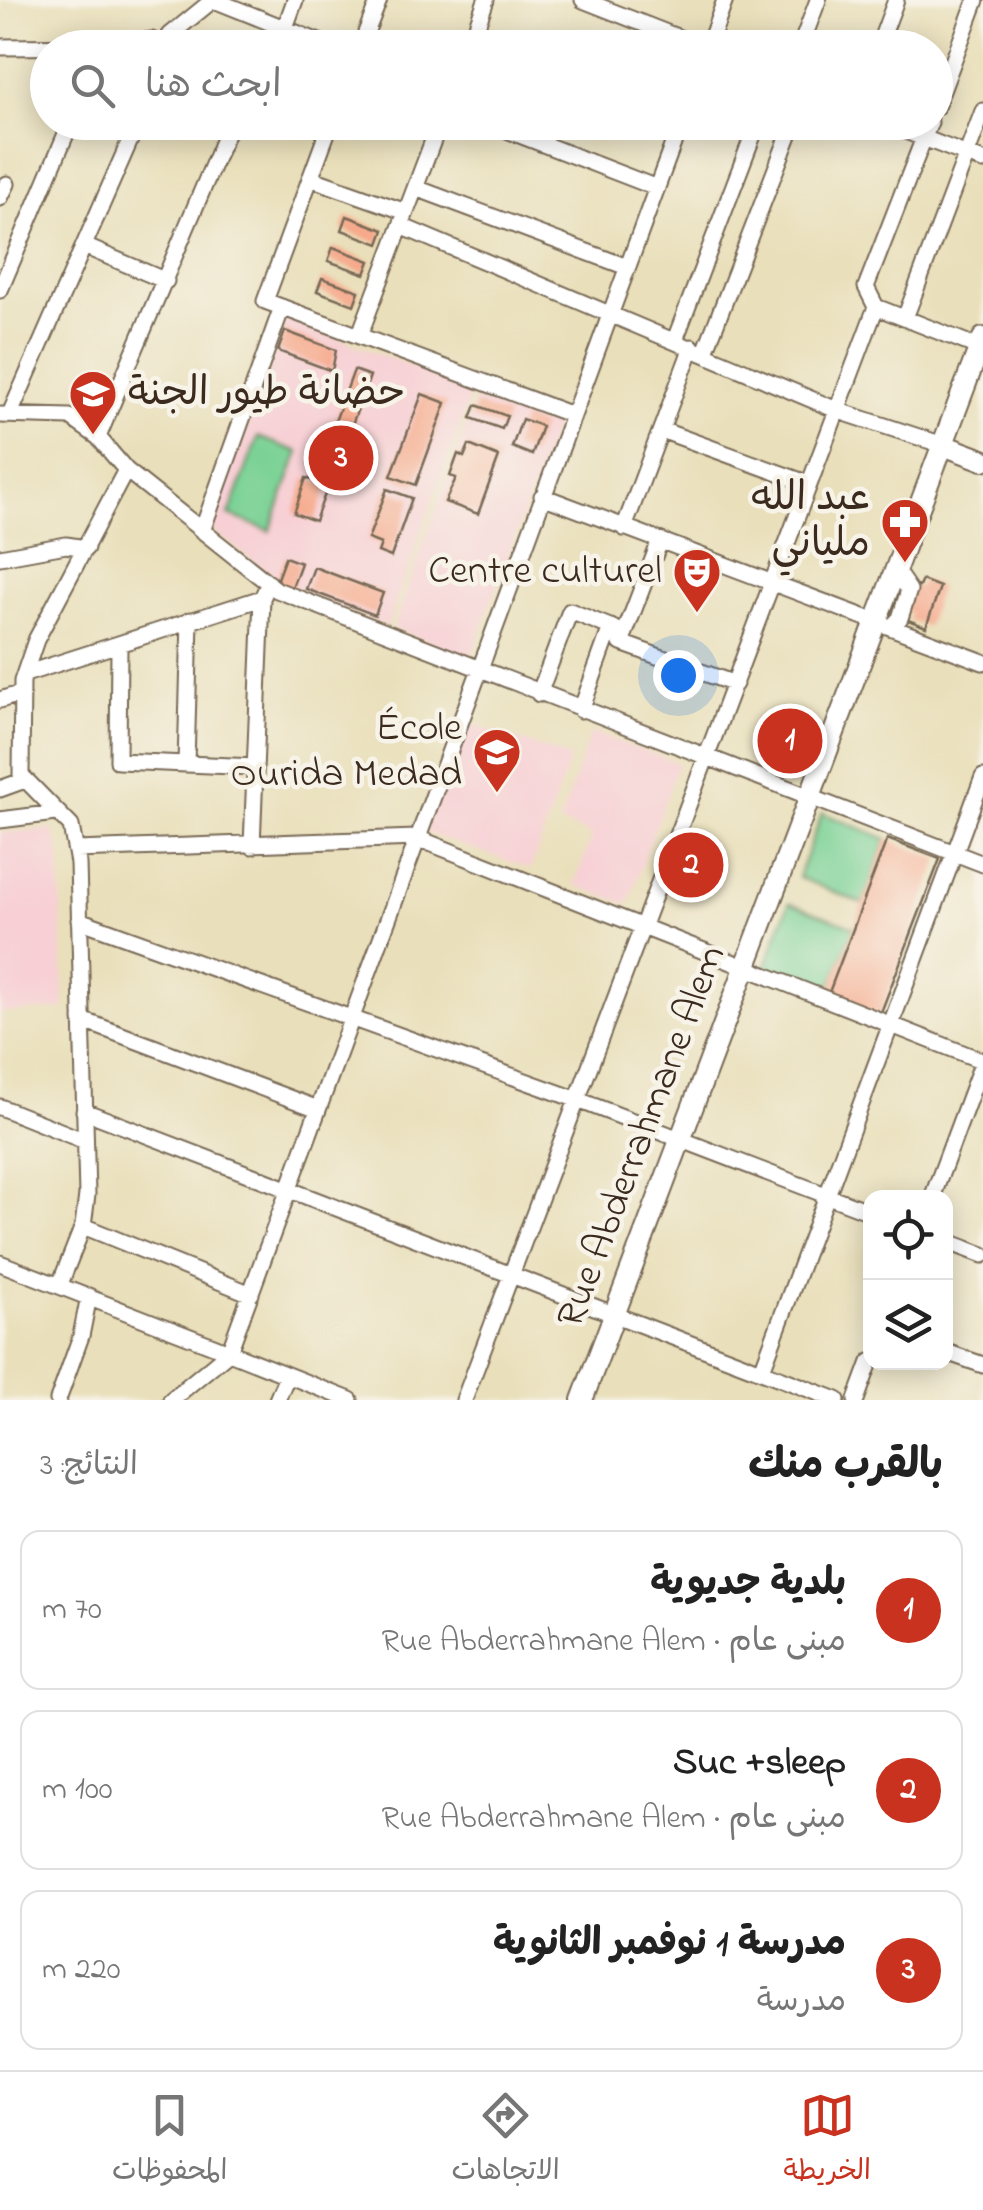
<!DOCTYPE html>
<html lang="ar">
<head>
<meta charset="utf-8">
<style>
  :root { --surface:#fff; --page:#f2f2f2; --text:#222; --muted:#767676; --line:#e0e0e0; --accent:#c8321e }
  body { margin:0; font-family:"Indie Flower","Playpen Sans Arabic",sans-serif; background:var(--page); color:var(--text); direction:rtl }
  .controls { position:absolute; right:30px; bottom:30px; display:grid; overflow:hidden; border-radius:20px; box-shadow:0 5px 25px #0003 }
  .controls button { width:90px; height:90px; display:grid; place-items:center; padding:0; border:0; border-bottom:2px solid var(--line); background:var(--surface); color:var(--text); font:50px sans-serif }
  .you { position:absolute; left:678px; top:675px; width:35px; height:35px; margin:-25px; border:8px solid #fff; border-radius:50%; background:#1a73e8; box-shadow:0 0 0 15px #1a73e833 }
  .badge { display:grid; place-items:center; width:65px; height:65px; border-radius:50%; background:var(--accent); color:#fff; font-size:32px; font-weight:700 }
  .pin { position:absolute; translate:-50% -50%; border:5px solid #fff; box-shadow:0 2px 10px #0006 }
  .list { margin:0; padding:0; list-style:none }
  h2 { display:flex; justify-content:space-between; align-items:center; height:130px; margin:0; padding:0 40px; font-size:42px }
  h2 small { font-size:32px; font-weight:400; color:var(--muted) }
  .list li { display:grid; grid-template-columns:65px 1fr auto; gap:30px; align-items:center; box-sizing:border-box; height:160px; margin:0 20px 20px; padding:0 20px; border:2px solid var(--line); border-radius:20px }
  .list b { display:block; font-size:38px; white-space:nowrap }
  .list p { margin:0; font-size:32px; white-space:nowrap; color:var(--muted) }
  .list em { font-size:32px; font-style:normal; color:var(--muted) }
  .icon { flex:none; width:55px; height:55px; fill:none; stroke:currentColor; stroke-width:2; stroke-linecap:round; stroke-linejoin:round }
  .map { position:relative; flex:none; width:983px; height:1400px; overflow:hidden; direction:ltr }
  .search { position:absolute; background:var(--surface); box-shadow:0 5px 25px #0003; left:30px; right:30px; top:30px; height:110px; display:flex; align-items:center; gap:25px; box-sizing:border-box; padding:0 35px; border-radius:55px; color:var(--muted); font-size:38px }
  .sheet { height:670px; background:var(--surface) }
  nav { display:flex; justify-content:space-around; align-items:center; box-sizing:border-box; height:140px; border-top:2px solid var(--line); background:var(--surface); font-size:28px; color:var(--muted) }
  nav a { display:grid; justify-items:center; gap:5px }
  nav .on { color:var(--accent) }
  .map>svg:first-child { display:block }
  .built { fill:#f7cfd4 }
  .green { fill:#7cd296; stroke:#5c7e5a; stroke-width:2.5 }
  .building { fill:#f6a98b }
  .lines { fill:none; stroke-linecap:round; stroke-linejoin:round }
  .minor-casing { stroke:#786955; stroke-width:19 }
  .major-casing { stroke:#786955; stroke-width:24 }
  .minor { stroke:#fff; stroke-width:15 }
  .major { stroke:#fff; stroke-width:20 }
  .labels { text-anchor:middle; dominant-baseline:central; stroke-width:9; stroke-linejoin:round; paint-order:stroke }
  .poi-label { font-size:40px; fill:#3b2a1e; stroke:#f7f3e8; text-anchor:end }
  .street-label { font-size:40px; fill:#3b2a1e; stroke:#f7f3e8 }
</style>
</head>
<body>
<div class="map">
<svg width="983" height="1400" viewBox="0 0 983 1400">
  <rect width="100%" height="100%" fill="#f7f3e8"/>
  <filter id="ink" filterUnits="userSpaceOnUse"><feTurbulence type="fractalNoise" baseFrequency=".01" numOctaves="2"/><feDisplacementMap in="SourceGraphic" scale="20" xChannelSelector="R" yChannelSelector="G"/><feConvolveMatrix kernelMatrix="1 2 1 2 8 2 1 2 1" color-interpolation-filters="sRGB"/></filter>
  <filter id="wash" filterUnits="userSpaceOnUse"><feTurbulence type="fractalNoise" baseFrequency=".0048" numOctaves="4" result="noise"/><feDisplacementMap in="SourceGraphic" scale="40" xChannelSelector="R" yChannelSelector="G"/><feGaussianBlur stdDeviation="2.25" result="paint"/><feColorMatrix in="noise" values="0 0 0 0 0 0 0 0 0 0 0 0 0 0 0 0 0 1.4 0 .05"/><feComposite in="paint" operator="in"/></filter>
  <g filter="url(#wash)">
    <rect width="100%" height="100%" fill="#e9dfba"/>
    <!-- built -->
    <path class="built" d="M286 319 473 389 387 627 291 590 208 527Z
      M478 392 557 420 471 658 393 629Z
      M463 721 570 758 531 869 424 832Z
      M591 732 678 763 628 904 574 885 592 835 559 823Z
      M52 829 60 850 64 1009 1 1013 0 1076V833Z"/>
    <!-- green -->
    <path class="green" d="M258 437 299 452 270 531 229 515Z
      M822 813 887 839 863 904 798 877Z
      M789 903 854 927 828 995 764 971Z"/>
    <g id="blocks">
      <!-- building -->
      <path class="building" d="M347 216 384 230 379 244 342 230Z
        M333 247 370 261 365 274 328 261Z
        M322 278 359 291 354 305 317 291Z
        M285 331 336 350 332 371 278 351Z
        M354 370 370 376 333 476 317 470Z
        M422 394 446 403 416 485 391 476Z
        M476 405 507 416 502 429 471 418Z
        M522 419 542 426 532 455 512 447Z
        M469 445 499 457 478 514 445 502 456 478 450 476 458 454 464 457Z
        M306 478 328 486 315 521 294 513Z
        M387 489 412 498 391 557 378 552 381 544 368 539Z
        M285 557 301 563 291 590 275 584Z
        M314 567 383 593 375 615 306 589Z
        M922 580 940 587 926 627 908 620 910 613 898 608 908 583 919 587Z
        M887 839 940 859 880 1015 828 995Z"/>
    </g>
  </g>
  <g filter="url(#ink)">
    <use href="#blocks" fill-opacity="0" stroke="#786955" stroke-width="2.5"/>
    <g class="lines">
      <!-- minor casing -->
      <g class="minor-casing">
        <path id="minor" d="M214 0 334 48
          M583 0 705 48
          M285 28 295 0
          M170 35 213 0
          M0 47 111 46 152 40
          M360 48 379 0
          M469 48 486 0
          M708 48 725 0
          M800 48 818 0
          M878 48 896 0
          M936 107 976 0
          M308 122 328 131
          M331 122 265 301 572 415
          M486 122 657 188
          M882 122 983 161
          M930 122 866 287 876 307 983 349
          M310 178 406 212
          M416 188 627 267
          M0 198 7 184
          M401 226 839 411 943 445
          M84 246 166 281
          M0 290 71 122
          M905 318 983 111
          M360 334 440 122
          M675 340 758 122
          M705 352 794 122
          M10 414 138 122
          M0 415 70 417 98 437 126 470 277 590 983 864
          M661 430 809 484
          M98 437 231 122
          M542 496 983 662
          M624 528 692 347
          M202 531 282 307
          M660 541 621 643 735 684
          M0 557 66 545 86 548
          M892 627 900 618 909 590 896 571
          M119 646 118 761 255 767
          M25 674 262 598
          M539 694 570 611 625 633
          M0 700 22 693
          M581 710 611 627
          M186 764 190 620
          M0 789 25 780
          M0 820 56 813
          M252 846 262 598 269 583
          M76 850 417 838 983 1061
          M79 920 578 1100 870 1212
          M82 1020 318 1109
          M0 1107 85 1141
          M84 1111 837 1400
          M932 1198 983 1061
          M83 1226 251 1294
          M946 1241 983 1255
          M0 1263 229 1352 171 1400
          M60 1284 83 1226 87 1195 78 863 71 826 21 775 22 681 36 640 126 470
          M946 1352 983 1365
          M762 1370 983 777
          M58 1400 81 1336 89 1296
          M277 1400 287 1376
          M350 1400 229 1352 681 122
          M464 1400 876 307
          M856 1400 870 1362"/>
      </g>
      <!-- major casing -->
      <g class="major-casing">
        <path id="major" d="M943 445 983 460
          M582 1400 983 338"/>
      </g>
      <!-- minor -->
      <use href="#minor" class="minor"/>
      <!-- major -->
      <use href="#major" class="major"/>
    </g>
  </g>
  <!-- icons -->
  <defs>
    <g id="school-pin" transform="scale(2.5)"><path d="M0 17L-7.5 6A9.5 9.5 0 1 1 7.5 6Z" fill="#c8321e" stroke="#f7f3e8"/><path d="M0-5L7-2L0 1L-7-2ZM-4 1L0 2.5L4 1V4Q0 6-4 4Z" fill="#fff"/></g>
    <g id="pharmacy-pin" transform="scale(2.5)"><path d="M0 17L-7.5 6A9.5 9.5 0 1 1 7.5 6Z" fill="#c8321e" stroke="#f7f3e8"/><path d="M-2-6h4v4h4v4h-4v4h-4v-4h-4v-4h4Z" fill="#fff"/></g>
    <g id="theatre-pin" transform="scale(2.5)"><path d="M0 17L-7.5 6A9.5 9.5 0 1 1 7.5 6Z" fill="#c8321e" stroke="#f7f3e8"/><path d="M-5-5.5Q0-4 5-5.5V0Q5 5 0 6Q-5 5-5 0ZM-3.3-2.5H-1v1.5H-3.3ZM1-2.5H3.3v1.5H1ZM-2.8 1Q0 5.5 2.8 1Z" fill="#fff"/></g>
  </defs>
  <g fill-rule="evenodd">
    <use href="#school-pin" x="93" y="394"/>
    <use href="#pharmacy-pin" x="905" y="522"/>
    <use href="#theatre-pin" x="697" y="572"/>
    <use href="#school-pin" x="497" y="752"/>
  </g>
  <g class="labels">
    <!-- poi labels -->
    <g class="poi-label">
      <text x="128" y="394" text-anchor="start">حضانة طيور الجنة</text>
      <text x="870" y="499">عبد الله<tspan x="870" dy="46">ملياني</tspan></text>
      <text x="662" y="572">Centre culturel</text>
      <text x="462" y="729">École<tspan x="462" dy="46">Ourida Medad</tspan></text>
    </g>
    <!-- street labels -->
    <g class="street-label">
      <text transform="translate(643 1137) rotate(-69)">Rue Abderrahmane Alem</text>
    </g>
  </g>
</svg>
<div class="controls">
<button><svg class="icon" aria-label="locate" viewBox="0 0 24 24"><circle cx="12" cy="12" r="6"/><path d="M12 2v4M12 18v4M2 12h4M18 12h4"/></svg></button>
<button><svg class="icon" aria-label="layers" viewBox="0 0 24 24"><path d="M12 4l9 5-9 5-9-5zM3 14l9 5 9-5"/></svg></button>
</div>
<div class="you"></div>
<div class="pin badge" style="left:790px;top:741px">1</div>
<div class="pin badge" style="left:691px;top:865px">2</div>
<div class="pin badge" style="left:341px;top:458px">3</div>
<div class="search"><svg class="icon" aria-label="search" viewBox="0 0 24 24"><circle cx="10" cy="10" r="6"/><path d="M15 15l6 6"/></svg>ابحث هنا</div>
</div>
<section class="sheet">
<h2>بالقرب منك<small>النتائج: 3</small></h2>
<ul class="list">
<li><span class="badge">1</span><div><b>بلدية جديوية</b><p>مبنى عام · Rue Abderrahmane Alem</p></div><em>70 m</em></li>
<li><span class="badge">2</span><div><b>Suc +sleep</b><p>مبنى عام · Rue Abderrahmane Alem</p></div><em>100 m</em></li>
<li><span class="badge">3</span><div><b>مدرسة 1 نوفمبر الثانوية</b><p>مدرسة</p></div><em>220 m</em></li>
</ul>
</section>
<nav>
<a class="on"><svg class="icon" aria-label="map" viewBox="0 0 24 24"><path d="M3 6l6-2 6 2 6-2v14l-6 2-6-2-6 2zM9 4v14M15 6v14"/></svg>الخريطة</a>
<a><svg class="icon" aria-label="directions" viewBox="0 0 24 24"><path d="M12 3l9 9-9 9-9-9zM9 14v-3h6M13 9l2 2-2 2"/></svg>الاتجاهات</a>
<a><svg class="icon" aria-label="saved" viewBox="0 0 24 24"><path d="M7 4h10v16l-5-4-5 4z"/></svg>المحفوظات</a>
</nav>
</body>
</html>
